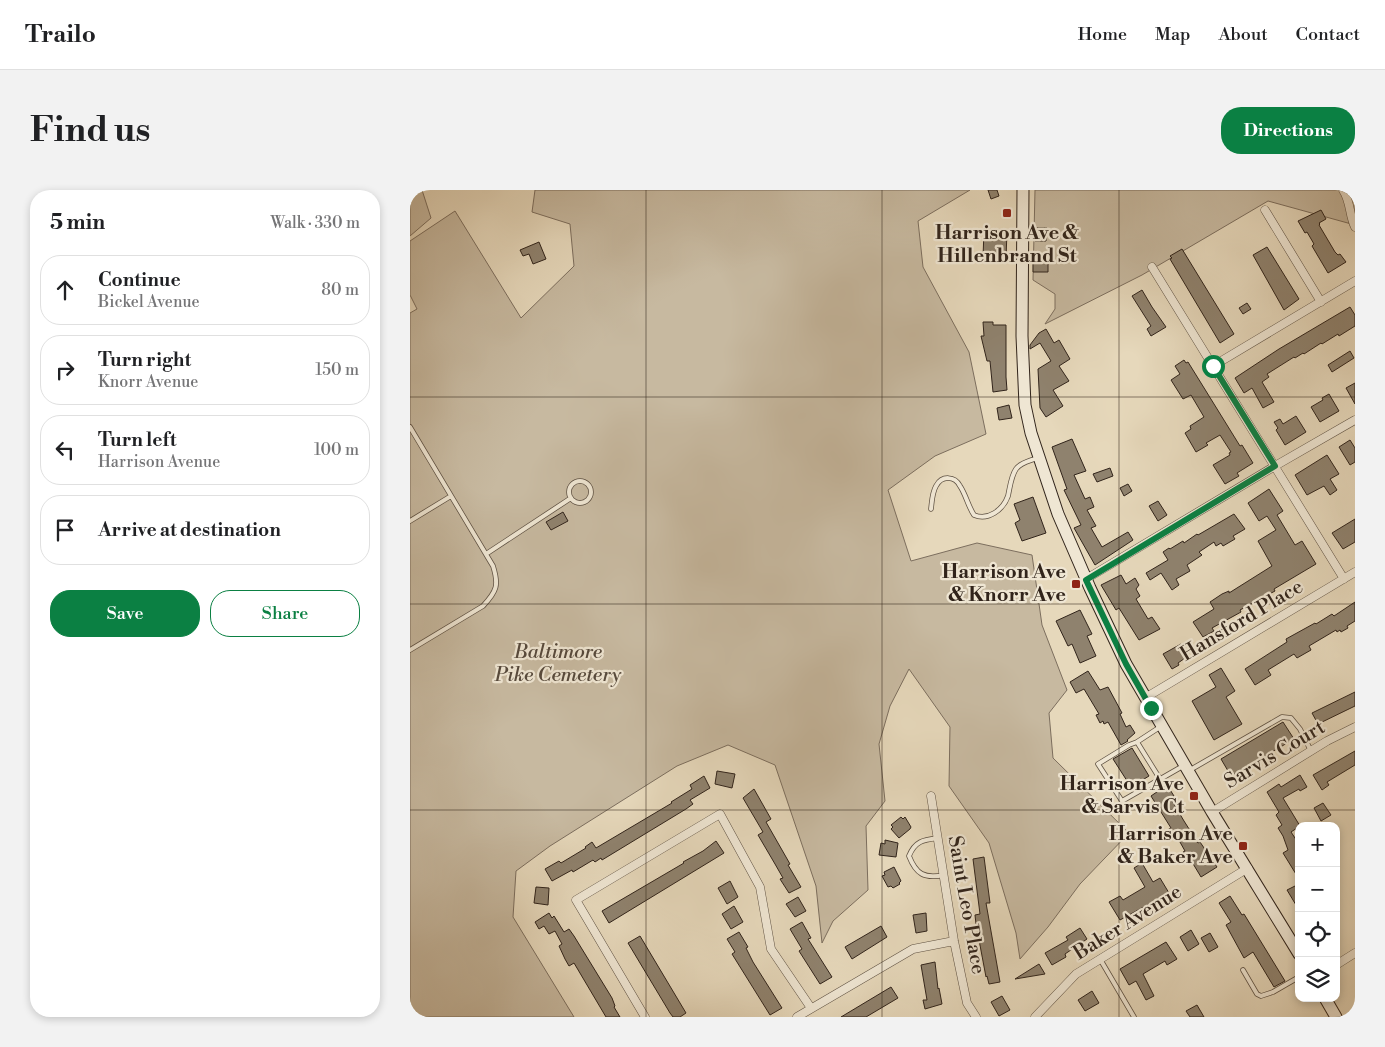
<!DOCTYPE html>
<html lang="en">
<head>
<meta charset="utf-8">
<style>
  :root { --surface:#fff; --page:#f2f2f2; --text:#202124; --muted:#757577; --line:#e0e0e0; --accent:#0b8043 }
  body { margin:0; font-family:"Libre Bodoni",serif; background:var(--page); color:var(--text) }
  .controls { position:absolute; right:15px; bottom:15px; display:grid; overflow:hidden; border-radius:10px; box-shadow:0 2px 8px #0003 }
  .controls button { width:45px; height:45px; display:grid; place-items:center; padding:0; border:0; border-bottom:1px solid var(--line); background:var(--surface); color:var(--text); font:25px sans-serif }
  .stop { position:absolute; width:15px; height:15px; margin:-11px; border:4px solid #0b8043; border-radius:50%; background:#fff }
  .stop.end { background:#0b8043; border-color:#fff; box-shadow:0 1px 5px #0008 }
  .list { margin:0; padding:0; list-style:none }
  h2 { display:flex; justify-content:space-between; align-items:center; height:65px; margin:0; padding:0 20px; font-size:21px }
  h2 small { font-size:16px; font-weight:400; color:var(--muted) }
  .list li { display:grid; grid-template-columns:32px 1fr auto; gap:15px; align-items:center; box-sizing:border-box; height:70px; margin:0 10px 10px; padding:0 10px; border:1px solid var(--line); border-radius:20px }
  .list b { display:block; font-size:19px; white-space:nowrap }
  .list p { margin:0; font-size:16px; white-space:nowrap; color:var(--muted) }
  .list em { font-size:16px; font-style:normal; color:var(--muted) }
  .actions { display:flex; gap:10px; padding:15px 20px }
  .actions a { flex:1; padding:11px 0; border:1px solid var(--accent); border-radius:20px; text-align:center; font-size:18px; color:var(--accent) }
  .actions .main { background:var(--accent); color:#fff }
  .icon { flex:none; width:28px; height:28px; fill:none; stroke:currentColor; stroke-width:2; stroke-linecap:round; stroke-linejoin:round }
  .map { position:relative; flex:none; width:945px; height:827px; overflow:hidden; border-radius:20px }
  header { display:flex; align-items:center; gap:30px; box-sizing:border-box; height:70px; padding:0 25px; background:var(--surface); border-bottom:1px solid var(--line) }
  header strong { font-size:24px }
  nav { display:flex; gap:28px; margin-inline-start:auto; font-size:18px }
  .intro { display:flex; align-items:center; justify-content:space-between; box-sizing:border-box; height:120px; padding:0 30px }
  h1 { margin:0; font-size:35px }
  .button { padding:12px 22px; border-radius:20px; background:var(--accent); color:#fff; font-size:18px; font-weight:700 }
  main { display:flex; gap:30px; padding:0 30px }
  aside { flex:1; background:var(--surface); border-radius:20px; box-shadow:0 2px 8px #0003 }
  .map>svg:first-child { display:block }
  .green { fill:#c7b9a0; stroke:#7c6e5e }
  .building { fill:#8f826e; stroke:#31241b }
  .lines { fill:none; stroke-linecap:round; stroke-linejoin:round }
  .lane-casing { stroke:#5e5143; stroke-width:5.5 }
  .street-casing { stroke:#5e5143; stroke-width:9 }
  .secondary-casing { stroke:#31241b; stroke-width:13 }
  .lane { stroke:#efe6d3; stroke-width:4 }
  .street { stroke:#efe6d3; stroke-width:8 }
  .secondary { stroke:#efe6d3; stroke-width:11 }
  .route { stroke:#0b8043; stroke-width:6 }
  .grid { fill:none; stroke:#31241b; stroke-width:1; stroke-opacity:0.55 }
  .poi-dot { fill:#8f2418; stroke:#efe6d3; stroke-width:2 }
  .labels { text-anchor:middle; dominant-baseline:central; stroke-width:4.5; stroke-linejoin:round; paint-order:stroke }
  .poi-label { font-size:20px; font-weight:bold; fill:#31241b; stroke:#efe6d3; text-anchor:end }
  .street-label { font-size:20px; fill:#31241b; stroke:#efe6d3 }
  .park-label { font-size:20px; font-style:italic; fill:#56493c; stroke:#efe6d3 }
</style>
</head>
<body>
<header>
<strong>Trailo</strong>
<nav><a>Home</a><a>Map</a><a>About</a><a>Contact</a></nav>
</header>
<div class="intro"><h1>Find us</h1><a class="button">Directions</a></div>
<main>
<aside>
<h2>5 min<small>Walk · 330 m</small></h2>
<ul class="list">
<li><svg class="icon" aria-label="ahead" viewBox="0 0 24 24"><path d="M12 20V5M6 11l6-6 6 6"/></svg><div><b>Continue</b><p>Bickel Avenue</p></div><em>80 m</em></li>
<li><svg class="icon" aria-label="right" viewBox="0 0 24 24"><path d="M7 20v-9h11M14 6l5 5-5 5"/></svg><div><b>Turn right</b><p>Knorr Avenue</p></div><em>150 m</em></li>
<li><svg class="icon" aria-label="left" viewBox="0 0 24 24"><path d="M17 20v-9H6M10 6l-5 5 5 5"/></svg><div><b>Turn left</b><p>Harrison Avenue</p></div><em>100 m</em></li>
<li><svg class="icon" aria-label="arrive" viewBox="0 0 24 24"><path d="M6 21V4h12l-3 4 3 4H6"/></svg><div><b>Arrive at destination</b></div></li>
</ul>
<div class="actions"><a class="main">Save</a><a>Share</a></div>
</aside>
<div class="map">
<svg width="945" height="827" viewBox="0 0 945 827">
  <rect width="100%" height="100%" fill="#e6d8bb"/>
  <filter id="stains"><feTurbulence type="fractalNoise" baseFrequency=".004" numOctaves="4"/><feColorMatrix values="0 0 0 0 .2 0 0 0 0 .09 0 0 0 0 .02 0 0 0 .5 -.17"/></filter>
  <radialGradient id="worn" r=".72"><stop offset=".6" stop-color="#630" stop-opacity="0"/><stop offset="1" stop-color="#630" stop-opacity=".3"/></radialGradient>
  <!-- green -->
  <path class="green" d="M0 0H12L21 28 0 46Z
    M125 0H560L508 31 513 77 559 162 576 244 525 266 478 300 501 371 567 353 622 365 632 435 657 500 639 523 643 568 719 643 670 694 638 737 610 769 606 743 579 653 539 596 540 537 499 479 480 516 469 554 475 611 456 636 458 700 423 731 412 753 406 696 365 575 318 555 267 576 140 656 106 681 103 727 164 827H0V123L7 119 0 105V51L45 21 111 128 164 76 160 34 122 22Z
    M625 0H945V35L858 11 732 85 635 134 645 119V104L623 90Z"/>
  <!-- building -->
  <path class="building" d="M578 0H587L589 6 581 9Z
    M911 20 916 29 909 33 910 34 909 35 925 62 928 65 930 64 936 72 918 83 902 56 904 54 897 42 895 43 888 31Z
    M625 38H637L636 51H625Z
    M574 40 597 41 596 69 573 68Z
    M129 52 136 69 123 74 119 64 113 66 110 60Z
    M857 57 889 109 874 120 843 65Z
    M772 59 824 144 810 153 760 69 762 68 760 66Z
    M623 71H638V82H623Z
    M732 100 742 117 756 137 741 146 737 139 741 136 722 106Z
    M837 113 841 119 833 124 829 118Z
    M940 117 945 125V136L929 146 928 144 912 154 911 153 894 164 893 163 885 168 884 167 857 184 859 187 852 192 864 212 853 218 842 198 834 203 825 188 869 159Z
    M573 132H583V135H596V187L597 200 583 202 580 171H577L571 146H574Z
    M636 139 644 153 649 150 660 169 649 176 659 191 643 200 653 216 636 227 630 218 628 179 641 171 630 153 620 159V155L629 143Z
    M940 161 944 168 922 182 918 175Z
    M774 170 776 173 778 172 830 256 832 255 843 273 827 283 829 286 815 294 803 275 820 265 819 263 821 262 810 245 796 253 798 255 786 262 775 243 781 239 780 236 794 227 781 205 773 209 761 190 770 184 765 176Z
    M945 193V214L936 198Z
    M919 204 929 221 910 232 901 217 913 210 912 208Z
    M599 215 602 228 589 230 587 218Z
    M886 226 896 242 875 255 866 240 868 238 864 232 870 229 873 234Z
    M662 249 676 281 664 285 675 309 680 307 684 317 677 320 686 336 681 338 692 357 718 342 723 350 685 375 664 338 671 335 654 300 657 299 642 257Z
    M940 250 945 258V272L940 275 929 257Z
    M917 265 929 284 920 289 927 300 920 305 914 296 897 305 885 285Z
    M700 278 703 286 687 292 683 284Z
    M718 294 722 301 714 306 710 298Z
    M859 299 873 321 867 325 885 355 892 351 906 374 864 399 865 401 830 420 831 422 802 438 804 441 793 447 783 432 804 419 800 412 812 404 819 401V403L862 376 848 351 866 340 857 326 849 331 838 313Z
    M623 307 636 343 612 351 605 333 610 330 604 314Z
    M748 311 757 325 748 331 739 316Z
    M153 322 158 331 141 340 136 332Z
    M824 324 835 339 823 346 825 349 813 356 811 353 806 356 804 352 789 362 792 365 777 375 780 381 766 389 769 395 762 400 751 383 740 390 736 383 758 370 753 362 759 358 760 359 773 351 774 353 787 344 788 345Z
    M945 329V352L933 359 922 343Z
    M711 385 716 394 725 388 729 395 726 399 730 406 726 409 738 429 742 427 750 439 729 450 709 418 706 420 691 395Z
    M945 412V431L937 436 938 438 931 442 930 440 927 442 926 440 899 456 901 460 887 468 884 464 858 480 861 485 845 495 835 479 877 452 876 449 905 433 906 434 922 424 924 426Z
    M670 420 682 444 677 446 686 466 670 473 662 454 658 456 646 431Z
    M771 454 778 466 768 473 769 475 762 479 753 464Z
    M811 478 825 501 816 507 832 534 804 550 782 511 806 497 799 485Z
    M678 481 690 500 698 497 712 523 710 524 716 537 720 535 725 543 717 550 718 551 711 555 698 532 694 534 693 531 690 533 686 525 689 524 674 499 666 503 660 492Z
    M945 502V516L908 534 902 523Z
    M873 532 884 549 821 586 811 569Z
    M722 558 739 586 721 597 703 569Z
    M945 561V575L917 592 919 595 912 600 903 585Z
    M307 581 325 584 322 598 305 594Z
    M890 585 897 597 890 601 889 599 873 608 890 636 881 642 889 654V689L873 663 878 660 873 646 868 638 872 635 866 625 869 622 857 602 869 594 871 597Z
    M294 586 300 598 280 610 283 614 276 619 192 670 191 668 185 672 183 670 163 682 162 680 142 691 135 679 149 671 151 673 176 658 175 657 182 652 186 658 262 613 261 612 282 599 280 595Z
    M757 595 764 606 761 609 774 631 788 653 790 652 807 677 791 687 782 672 780 674 776 667 773 662 775 661 766 645 756 650 752 643 761 638 741 606Z
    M344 599 361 629 356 632 380 674 378 675 391 697 379 703 370 689 373 688 365 674 348 645 353 642 333 608Z
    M913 613 921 625 911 631 904 618Z
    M491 627 493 629 495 627 501 637 500 639 489 648 481 639 483 637 481 635Z
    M475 650 488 653 486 667 469 665 471 653 475 654Z
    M306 651 314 663 199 733 192 721 274 673 273 672 293 661Z
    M574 667 580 713H576L590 792 579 794 577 786 576 787 566 734 565 725 570 724 563 669Z
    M732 673 743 692 750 688 759 703 710 730 699 712 710 706 713 710 735 697 724 678Z
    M484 677 491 691 489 693 490 694 483 698 481 696 478 697 472 686 475 685 474 682Z
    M320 691 328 707 317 714 308 698Z
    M889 694V720L877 700Z
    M126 697 139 698 138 715 124 713Z
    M820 706 832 725 834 724 875 791 864 797 843 762 834 768 816 735 821 732 809 713Z
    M388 707 396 721 385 727 376 714Z
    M324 716 333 732 321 739 312 724Z
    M139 723 142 728 144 726 154 742 159 739 164 746 202 808 205 816 204 817 210 827H196L164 773 159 776 155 769 149 756 152 754 145 741 139 744 134 736 129 739 125 732Z
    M516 723 517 741 506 743 503 725Z
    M392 732 401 748 398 749 422 787 410 794 389 761 392 759 380 739Z
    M471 736 477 747 442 769 435 757Z
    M670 738 677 749 655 764 656 767 642 775 635 763 658 750 656 747Z
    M781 740 789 754 778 761 770 747Z
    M329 742 338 757 336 758 343 772 372 818 360 825 322 764 325 762 317 749Z
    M800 743 808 757 799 762 791 748Z
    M230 746 276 823 270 827H263L260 823 218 753Z
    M756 752 767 769 757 775 755 771 733 784 744 806 736 810 726 791 719 795 710 779Z
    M525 772 528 799 529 798 532 814 515 819 513 810H517L511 775Z
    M629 774 635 784 605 789Z
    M481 797 488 808 456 827H431Z
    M682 801 689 813 675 821 668 810Z
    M592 806 600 820 589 826 581 812Z
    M787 815 794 827H780L776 821Z"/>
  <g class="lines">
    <!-- lane casing -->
    <g class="lane-casing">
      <path id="lane" d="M0 237 83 376C89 395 87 401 73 416L0 460
        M159 302a11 11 0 1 1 22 0a11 11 0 1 1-22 0Z
        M521 319C522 311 522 303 526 296 532 285 545 286 550 296 556 305 558 316 564 325 578 331 593 320 598 306 600 297 601 286 606 279 611 272 620 271 627 268
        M0 331 41 306
        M76 364 161 308
        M750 537 727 552 750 589
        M727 552 719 555 688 574 712 611 773 576
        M780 580 872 527 881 528 890 539 901 561
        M528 648C513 650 505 651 499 666 506 684 514 689 534 685
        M690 769 724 827
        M833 780 847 804 851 806 863 802 889 787"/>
    </g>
    <!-- street casing -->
    <g class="street-casing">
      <path id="street" d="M933 0C941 12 939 25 945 37
        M855 20 911 112
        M742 77 934 389
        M803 176 945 91
        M676 389 865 276 945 230
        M735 508 945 382
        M521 606 544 751 557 813 566 827
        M802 622 917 551 945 537
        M926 775 945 763
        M235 827 166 710 310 624 350 697 361 759 401 818
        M387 827 503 759 544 751
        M625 827 666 784 838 678"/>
    </g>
    <!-- secondary casing -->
    <g class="secondary-casing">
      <path id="secondary" d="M613 0 612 146 615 215 621 243 648 324 680 398 716 474 802 622 889 764
        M915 808 926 827"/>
    </g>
    <!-- lane -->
    <use href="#lane" class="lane"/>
    <!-- street -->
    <use href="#street" class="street"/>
    <!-- secondary -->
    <use href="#secondary" class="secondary"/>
  </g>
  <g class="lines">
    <!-- route -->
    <path class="route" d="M741 518 716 474 676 390 865 276 803 176"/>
  </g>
  <!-- grid -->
  <path class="grid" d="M236 0V827M472 0V827M709 0V827M0 207H945M0 414H945M0 620H945"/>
  <!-- markers -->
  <g class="poi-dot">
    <rect x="592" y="18" width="10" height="10" rx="2.5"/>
    <rect x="661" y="389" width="10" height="10" rx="2.5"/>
    <rect x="779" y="601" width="10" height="10" rx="2.5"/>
    <rect x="828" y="651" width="10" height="10" rx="2.5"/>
  </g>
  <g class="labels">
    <!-- poi labels -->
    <g class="poi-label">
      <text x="597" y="43" text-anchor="middle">Harrison Ave &amp;<tspan x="597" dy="23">Hillenbrand St</tspan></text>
      <text x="656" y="382">Harrison Ave<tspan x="656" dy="23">&amp; Knorr Ave</tspan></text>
      <text x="774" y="594">Harrison Ave<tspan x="774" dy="23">&amp; Sarvis Ct</tspan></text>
      <text x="823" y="644">Harrison Ave<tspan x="823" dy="23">&amp; Baker Ave</tspan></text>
    </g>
    <!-- street labels -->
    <g class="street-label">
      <text transform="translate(832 431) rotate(-31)">Hansford Place</text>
      <text transform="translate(865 565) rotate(-31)">Sarvis Court</text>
      <text transform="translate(556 715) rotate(80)">Saint Leo Place</text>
      <text transform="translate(718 733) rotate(-32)">Baker Avenue</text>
    </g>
    <!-- park labels -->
    <g class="park-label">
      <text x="148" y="462">Baltimore<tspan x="148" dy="23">Pike Cemetery</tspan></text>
    </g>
  </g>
  <rect width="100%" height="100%" filter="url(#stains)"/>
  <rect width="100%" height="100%" fill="url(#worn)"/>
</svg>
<div class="controls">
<button>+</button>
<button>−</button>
<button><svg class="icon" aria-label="locate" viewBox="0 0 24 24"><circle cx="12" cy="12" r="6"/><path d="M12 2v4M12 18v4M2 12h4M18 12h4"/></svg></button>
<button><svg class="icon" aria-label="layers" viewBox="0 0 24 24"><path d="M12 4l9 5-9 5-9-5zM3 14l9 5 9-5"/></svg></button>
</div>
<div class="stop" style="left:803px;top:176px"></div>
<div class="stop end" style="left:741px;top:518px"></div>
</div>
</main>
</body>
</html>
